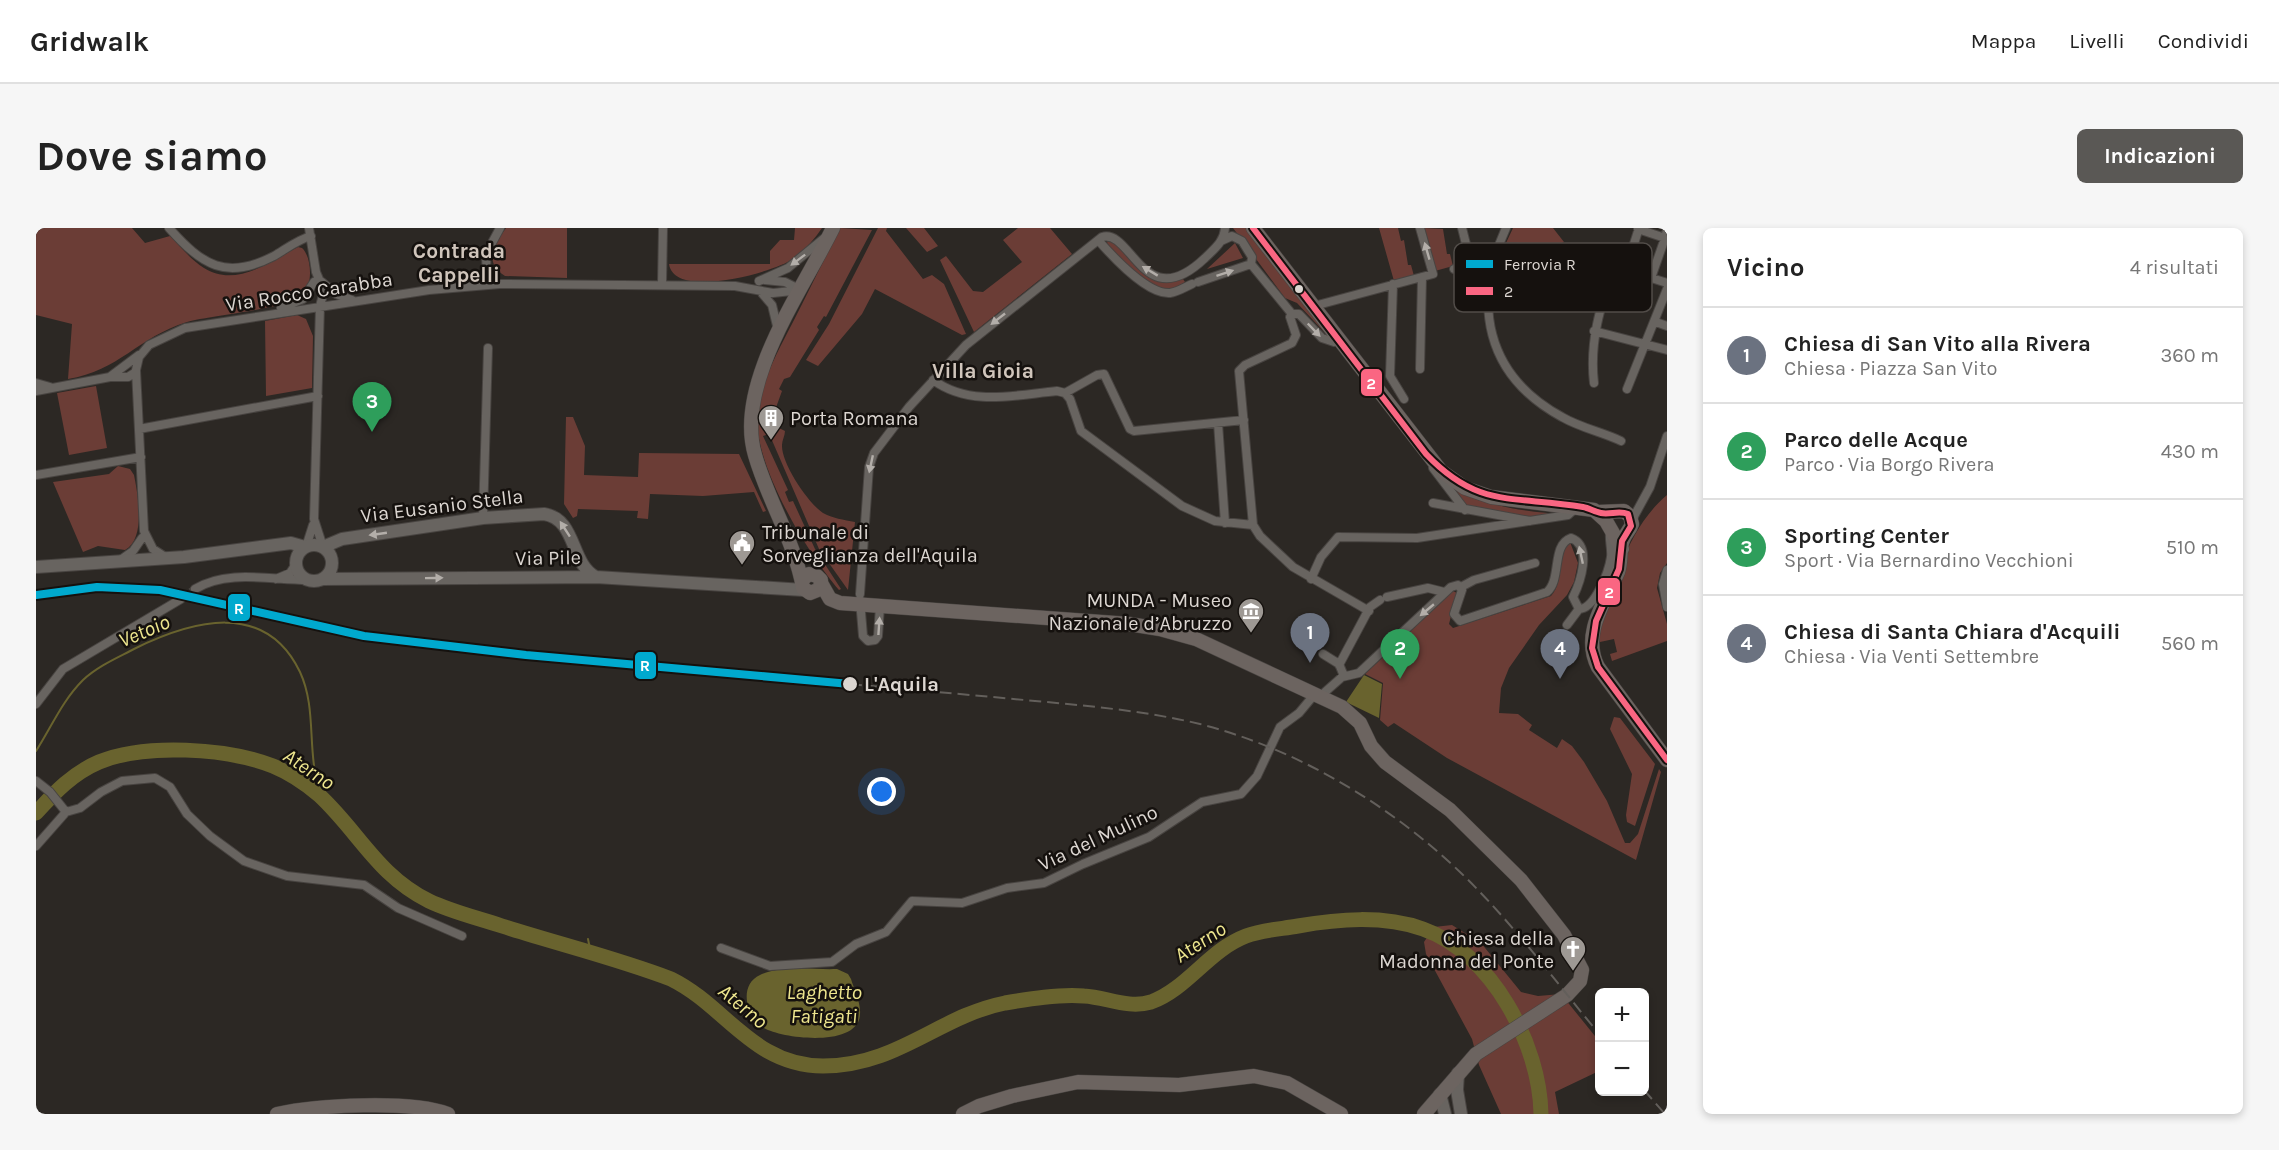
<!DOCTYPE html>
<html lang="it">
<head>
<meta charset="utf-8">
<style>
  :root { --surface:#fff; --page:#f6f6f6; --text:#222; --muted:#767676; --line:#e0e0e0; --accent:#5a5855 }
  body { margin:0; font-family:Karla,sans-serif; background:var(--page); color:var(--text) }
  .controls { position:absolute; right:18px; bottom:18px; display:grid; overflow:hidden; border-radius:9px; box-shadow:0 3px 9px #0003 }
  .controls button { width:54px; height:54px; display:grid; place-items:center; padding:0; border:0; border-bottom:2px solid var(--line); background:var(--surface); color:var(--text); font:30px sans-serif }
  .you { position:absolute; left:846px; top:564px; width:21px; height:21px; margin:-15px; border:4px solid #fff; border-radius:50%; background:#1a73e8; box-shadow:0 0 0 9px #1a73e833 }
  .badge { display:grid; place-items:center; width:39px; height:39px; border-radius:50%; background:var(--accent); color:#fff; font-size:20px; font-weight:700 }
  .pin { position:absolute; translate:-50% -50px; filter:drop-shadow(0 2px 3px #0008) }
  .pin::after { content:''; position:absolute; top:32px; width:21px; height:18px; background:inherit; clip-path:polygon(0 0,100% 0,50% 100%) }
  .list { margin:0; padding:0; list-style:none }
  h2 { display:flex; justify-content:space-between; align-items:center; height:78px; margin:0; padding:0 24px; font-size:26px }
  h2 small { font-size:20px; font-weight:400; color:var(--muted) }
  .list li { display:grid; grid-template-columns:39px 1fr auto; gap:18px; align-items:center; box-sizing:border-box; height:96px; padding:0 24px; border-top:2px solid var(--line) }
  .list b { display:block; font-size:22px; white-space:nowrap }
  .list p { margin:0; font-size:20px; white-space:nowrap; color:var(--muted) }
  .list em { font-size:20px; font-style:normal; color:var(--muted) }
  .map { position:relative; flex:none; width:1631px; height:886px; overflow:hidden; border-radius:9px }
  header { display:flex; align-items:center; gap:36px; box-sizing:border-box; height:84px; padding:0 30px; background:var(--surface); border-bottom:2px solid var(--line) }
  header strong { font-size:28px }
  nav { display:flex; gap:33px; margin-inline-start:auto; font-size:21px }
  .intro { display:flex; align-items:center; justify-content:space-between; box-sizing:border-box; height:144px; padding:0 36px }
  h1 { margin:0; font-size:42px }
  .button { padding:15px 27px; border-radius:9px; background:var(--accent); color:#fff; font-size:21px; font-weight:700 }
  main { display:flex; gap:36px; padding:0 36px }
  aside { flex:1; background:var(--surface); border-radius:9px; box-shadow:0 3px 9px #0003 }
  .map>svg:first-child { display:block }
  .green { fill:#6b3d36 }
  .water { fill:#69632e }
  .lines { fill:none; stroke-linecap:round; stroke-linejoin:round }
  .stream { stroke:#69632e; stroke-width:2 }
  .river { stroke:#69632e; stroke-width:15 }
  .street-tunnel { stroke:#46423e; stroke-width:8; stroke-dasharray:8 4; stroke-linecap:butt }
  .street-casing { stroke:#484441; stroke-width:10 }
  .secondary-casing { stroke:#484441; stroke-width:14 }
  .primary-casing { stroke:#484441; stroke-width:15 }
  .street { stroke:#686460; stroke-width:8 }
  .secondary { stroke:#686460; stroke-width:12 }
  .primary { stroke:#6c6460; stroke-width:14 }
  .rail { stroke:#635f5b; stroke-width:2; stroke-dasharray:12 6; stroke-linecap:butt }
  .bus-1-casing { stroke:#15110e; stroke-width:10 }
  .bus-1 { stroke:#fa6682; stroke-width:6 }
  .rail-1-casing { stroke:#15110e; stroke-width:12 }
  .rail-1 { stroke:#00a9ce; stroke-width:8 }
  .oneway { fill:#b3aea9 }
  .bus-dot { fill:#dcd6d1; stroke:#15110e; stroke-width:2 }
  .labels { text-anchor:middle; dominant-baseline:central; stroke-width:5; stroke-linejoin:round; paint-order:stroke }
  .street-label { font-size:20px; fill:#dcd6d1; stroke:#15110e }
  .poi-label { font-size:20px; fill:#dcd6d1; stroke:#15110e; text-anchor:start }
  .stop-label { font-size:20px; font-weight:bold; fill:#dcd6d1; stroke:#15110e; text-anchor:start }
  .neighbourhood-label { font-size:21px; font-weight:bold; fill:#d0c5bb; stroke:#15110e }
  .water-label { font-size:21px; font-style:italic; fill:#eee68e; stroke:#15110e }
  .key { fill:#15110e; stroke:#514c48; stroke-width:1.5 }
  .key-label { font-size:16px; fill:#dcd6d1 }
  .line-badge { stroke:#15110e; stroke-width:2 }
  .badge-label { font-size:16px; text-anchor:middle; font-weight:bold; fill:#fff }
</style>
</head>
<body>
<header>
<strong>Gridwalk</strong>
<nav><a>Mappa</a><a>Livelli</a><a>Condividi</a></nav>
</header>
<div class="intro"><h1>Dove siamo</h1><a class="button">Indicazioni</a></div>
<main>
<div class="map">
<svg width="1631" height="886" viewBox="0 0 1631 886">
  <rect width="100%" height="100%" fill="#2c2824"/>
  <!-- green -->
  <path class="green" d="M0 0H96L109 15 134 8C145 19 155 32 168 40 199 60 234 34 262 19L266 20C276 29 277 57 267 67 251 81 176 87 151 94 102 109 83 143 32 151L36 96 0 87Z
    M470 0H531V50L469 48C447 34 458 17 470 0Z
    M759 0H786C778 12 768 23 757 31 736 45 638 72 633 36H734V23L744 12H758Z
    M804 0 836 2 790 89 788 88 781 99 783 102 754 149 748 151 743 161 746 163 730 207 727 208 752 262 749 264 753 274 757 273 779 321 805 361 803 362C770 323 712 229 722 178 728 148 743 121 757 94 773 63 788 31 804 0Z
    M842 0H851L850 3 887 51 896 47 908 56 930 106 926 107 839 61 826 86 782 138 770 132 793 96Z
    M870 0H888L902 18 891 24Z
    M982 0H1014L1036 26 938 104 904 32 910 28 937 63 947 64 986 34 967 12Z
    M1197 0H1211L1291 107 1261 75 1249 70Z
    M1343 0H1362L1365 13 1368 12 1372 37H1375L1378 48 1358 53Z
    M1387 0 1407 1 1411 26H1414L1417 38 1399 43Z
    M1477 0H1517L1528 14 1524 16 1470 15Z
    M1072 9 1102 37 1135 54 1147 51 1149 54C1119 77 1091 33 1071 16Z
    M1199 15 1207 30 1171 41Z
    M261 87 270 91 277 108 276 160 230 168 229 93Z
    M60 158 71 220 33 227 21 165Z
    M530 189H537L549 218 548 247 602 249 603 225 703 226 730 283 727 284 718 264 667 268 614 266 612 291 601 290 602 283 542 281 541 288 537 290 528 276Z
    M739 198 749 203C749 208 746 212 746 217 745 235 772 275 787 285 796 290 808 292 819 294L812 362 783 321 735 210Z
    M82 238 94 241 98 247C102 267 110 311 89 322L62 318 47 324 17 254 73 246Z
    M1412 256C1453 280 1486 283 1532 287L1501 292 1429 277Z
    M1631 267V335L1624 345 1621 360 1631 396V413L1576 433 1574 426 1581 424 1578 411 1564 414 1563 401C1580 353 1591 301 1631 267Z
    M1534 314 1542 335 1538 354 1531 367 1503 397 1473 440 1465 460 1463 485 1482 486 1496 497 1493 502 1521 520 1526 511 1536 518 1548 534 1571 573 1589 615H1594L1602 606 1623 541 1625 544 1600 632 1411 530 1358 495 1352 499 1344 492 1347 455 1329 446 1417 363 1421 365 1413 396 1417 400 1515 368C1529 353 1520 326 1534 314Z
    M1578 489 1584 490 1619 536 1599 598 1591 594 1590 587 1596 546 1574 501Z
    M1416 697 1445 715 1485 764 1502 768 1525 766 1563 813V843L1519 864 1523 886H1465L1443 837 1436 811 1390 726 1388 714 1398 699Z"/>
  <!-- water -->
  <path class="water" d="M1328 447 1346 456 1343 490 1310 474Z
    M801 741 812 746 815 751C818 761 825 775 824 786 823 820 747 811 728 800 710 789 702 757 724 747 745 737 778 742 801 741Z"/>
  <g class="lines">
    <!-- stream -->
    <path class="stream" d="M0 523C16 498 26 473 47 452 62 438 81 430 98 421 155 393 229 371 264 444 283 485 268 532 288 572
      M552 711 555 726"/>
    <!-- river -->
    <path class="river" d="M0 585C19 564 37 545 63 534 109 515 191 520 237 538 254 545 270 556 283 567 323 604 341 647 393 673 416 684 442 690 466 698 522 716 580 730 635 751 690 778 717 838 787 838 861 838 903 788 969 775 993 771 1023 766 1048 768 1070 769 1092 781 1115 774 1151 761 1173 722 1210 708 1226 702 1245 701 1262 698 1302 691 1347 687 1387 701 1456 725 1504 817 1505 886"/>
    <!-- street-tunnel -->
    <path class="street-tunnel" d="M145 371 159 361"/>
    <!-- street casing -->
    <g class="street-casing">
      <path id="street" d="M133 0C166 37 190 53 238 28 250 21 261 12 275 8
        M273 0 280 44 288 63 284 78 278 291 287 319
        M1470 0C1436 75 1449 147 1526 189 1545 200 1566 204 1585 213
        M1602 1 1629 10 1631 2
        M1062 12C1076 28 1112 67 1134 65 1142 64 1149 59 1156 56
        M1185 13 1196 8 1206 13 1216 29 1215 36
        M1461 19 1525 21 1631 55
        M1215 36 1256 86
        M1418 41 1431 37 1434 32 1426 0
        M1590 41 1603 0
        M1615 50 1629 10
        M729 52 749 54 765 62
        M723 53 752 40 787 11
        M286 54 300 66 316 72
        M1162 54 1215 36
        M451 56 450 26 464 0
        M1357 56 1354 148 1368 171
        M626 57 627 0
        M724 63 736 77 742 102
        M1278 78 1397 46 1384 0
        M245 80 267 71 278 54
        M1256 86 1254 89 1260 107 1256 115 1209 137 1203 143 1217 297 1224 308 1257 339 1333 383
        M1256 86H1263L1286 110 1298 114 1303 112
        M1620 94 1631 98
        M1558 103 1631 122
        M1384 141 1386 49
        M75 148 103 127
        M897 152C934 179 979 167 1021 163L1029 165 1034 171 1045 203 1146 278 1179 293 1217 297
        M0 155 14 159
        M1558 155C1553 113 1565 77 1578 37
        M1591 161 1631 61
        M0 163 74 149H92L100 144
        M1029 165 1061 147 1068 146 1094 201 1098 203 1208 192
        M1182 195 1189 295
        M103 201 282 168
        M1397 240 1429 282
        M0 247 105 229
        M1397 275 1494 293
        M447 290 452 120
        M1596 292 1614 259 1631 208
        M270 319 277 297
        M131 330 117 321 108 303 100 142 103 129 113 117 149 100 393 62 464 56 699 58 737 65 765 62
        M83 333 97 323 106 310
        M1631 342 1627 356 1631 379
        M240 351 254 345 260 336
        M1275 351 1285 329 1302 309 1381 310 1532 287 1541 279
        M1425 359 1438 352 1499 335
        M159 361C191 341 235 352 271 352
        M824 366 833 239 838 225 873 179 930 117 1066 9C1096 0 1107 89 1169 30 1178 21 1188 14 1189 0
        M1351 369 1392 360 1408 364
        M824 372 827 408 832 413 839 412 842 408 844 378
        M1543 381C1559 381 1573 343 1575 329 1576 321 1573 313 1574 305
        M1531 397 1543 381
        M1287 426 1303 436 1308 448
        M1303 437 1334 379 1344 372
        M1289 464 1306 449 1323 445 1415 359 1422 357 1426 362 1418 386 1424 393 1511 364C1526 351 1515 317 1535 310 1557 318 1544 355 1537 369L1543 381
        M0 476 27 441 145 371
        M0 553 14 564 30 584 0 618
        M30 584 44 580 65 564 86 553 119 550 134 559 151 586 174 608 208 633 251 648 328 657 362 680 426 708
        M685 720 734 738 796 734 820 716 850 704 876 673 926 675 971 660 1008 655 1047 636 1113 609 1166 574 1205 566 1221 548 1244 499 1263 485 1278 467"/>
    </g>
    <!-- secondary casing -->
    <g class="secondary-casing">
      <path id="secondary" d="M260 335a18 18 0 1 1 36 0a18 18 0 1 1-36 0Z
        M287 319 306 311 447 290 508 286C541 291 534 336 560 349
        M0 339 148 329 255 315 269 319
        M286 351 560 349 768 362
        M1422 845 1421 862 1425 886
        M1404 866 1409 886"/>
    </g>
    <!-- primary casing -->
    <g class="primary-casing">
      <path id="primary" d="M1217 0 1405 243 1429 260 1455 269 1558 282 1570 293 1586 321
        M1562 284 1588 283 1594 288 1596 296C1594 302 1589 306 1587 312 1583 322 1586 333 1582 344 1569 374 1545 406 1562 439L1631 532
        M767 351 773 346 781 348 785 352 784 361 774 365 767 360C759 314 732 273 719 227 698 157 766 63 797 0
        M785 355 794 371 804 375 1093 396 1124 401 1160 411 1306 479 1324 495 1335 518 1349 534 1414 582 1485 652 1528 707 1546 742 1544 753 1531 767 1440 826 1388 886
        M241 886C280 877 375 872 412 886
        M927 886 943 878 976 868 1042 854 1143 857 1218 848 1251 855 1305 886"/>
    </g>
    <!-- street -->
    <use href="#street" class="street"/>
    <!-- secondary -->
    <use href="#secondary" class="secondary"/>
    <!-- primary -->
    <use href="#primary" class="primary"/>
    <!-- rail -->
    <path class="rail" d="M814 456C875 462 937 467 999 473 1054 478 1110 483 1164 496 1261 521 1353 576 1425 645 1476 694 1519 753 1564 807
      M1608 862 1629 886"/>
    <!-- bus-1 casing -->
    <g class="bus-1-casing">
      <path id="bus-1" d="M1217 0 1390 226C1443 282 1479 267 1547 279 1553 280 1559 284 1565 285 1574 287 1583 282 1592 286L1595 298 1586 313 1583 341 1560 393 1556 420 1562 439 1631 532"/>
    </g>
    <!-- bus-1 -->
    <use href="#bus-1" class="bus-1"/>
    <!-- rail-1 casing -->
    <g class="rail-1-casing">
      <path id="rail-1" d="M0 367 61 359 124 362 328 408 490 427 814 456"/>
    </g>
    <!-- rail-1 -->
    <use href="#rail-1" class="rail-1"/>
  </g>
  <!-- one-way arrows -->
  <defs><path id="oneway-solid" d="M-6-.8H1V-3.2L6.5 0L1 3.2V.8H-6Z" transform="scale(1.5)"/></defs>
  <g class="oneway">
    <use href="#oneway-solid" transform="translate(1391 23) rotate(-106)"/>
    <use href="#oneway-solid" transform="translate(762 32) rotate(143)"/>
    <use href="#oneway-solid" transform="translate(1114 43) rotate(-149)"/>
    <use href="#oneway-solid" transform="translate(1189 45) rotate(-18)"/>
    <use href="#oneway-solid" transform="translate(962 91) rotate(142)"/>
    <use href="#oneway-solid" transform="translate(1278 102) rotate(46)"/>
    <use href="#oneway-solid" transform="translate(835 236) rotate(102)"/>
    <use href="#oneway-solid" transform="translate(529 301) rotate(-123)"/>
    <use href="#oneway-solid" transform="translate(342 306) rotate(172)"/>
    <use href="#oneway-solid" transform="translate(1545 327) rotate(-102)"/>
    <use href="#oneway-solid" transform="translate(398 350) rotate(-1)"/>
    <use href="#oneway-solid" transform="translate(1391 382) rotate(140)"/>
    <use href="#oneway-solid" transform="translate(843 398) rotate(-86)"/>
  </g>
  <!-- icons -->
  <defs>
    <g id="building-pin" transform="scale(1.35)"><path d="M0 17L-7.5 6A9.5 9.5 0 1 1 7.5 6Z" fill="#9e9994" stroke="#15110e"/><path d="M-4-6H4V6H1V3H-1V6H-4ZM-2.5-4.3h1.7v1.8h-1.7ZM.8-4.3h1.7v1.8H.8ZM-2.5-1h1.7V.8h-1.7ZM.8-1h1.7V.8H.8Z" fill="#fff"/></g>
    <g id="civic-pin" transform="scale(1.35)"><path d="M0 17L-7.5 6A9.5 9.5 0 1 1 7.5 6Z" fill="#9e9994" stroke="#15110e"/><path d="M-.6-6.5H3V-4.5H.6V-3L4-1V1h2V6H-6V1h2V-1L-.6-3ZM-1.2 2.5V6h2.4V2.5Z" fill="#fff"/></g>
    <g id="museum-pin" transform="scale(1.35)"><path d="M0 17L-7.5 6A9.5 9.5 0 1 1 7.5 6Z" fill="#9e9994" stroke="#15110e"/><path d="M0-6L6-3V-2H-6V-3ZM-5-1h2V3h-2ZM-1-1h2V3h-2ZM3-1h2V3H3ZM-6 4H6V6H-6Z" fill="#fff"/></g>
    <g id="church-pin" transform="scale(1.35)"><path d="M0 17L-7.5 6A9.5 9.5 0 1 1 7.5 6Z" fill="#9e9994" stroke="#15110e"/><path d="M-1.2-6h2.4v3.5h3.3v2.4h-3.3V6h-2.4V-.1h-3.3v-2.4h3.3Z" fill="#fff"/></g>
  </defs>
  <g fill-rule="evenodd">
    <use href="#building-pin" x="735" y="190"/>
    <use href="#civic-pin" x="706" y="315"/>
    <use href="#museum-pin" x="1215" y="383"/>
    <use href="#church-pin" x="1537" y="721"/>
  </g>
  <!-- markers -->
  <g class="bus-dot">
    <circle cx="1263" cy="61" r="5"/>
    <circle cx="814" cy="456" r="8"/>
  </g>
  <g class="labels">
    <!-- street labels -->
    <g class="street-label">
      <text transform="translate(273 64) rotate(-9)">Via Rocco Carabba</text>
      <text transform="translate(406 278) rotate(-7)">Via Eusanio Stella</text>
      <text transform="translate(512 330) rotate(-1)">Via Pile</text>
      <text transform="translate(1062 610) rotate(-25)">Via del Mulino</text>
    </g>
    <!-- poi labels -->
    <g class="poi-label">
      <text x="754" y="190">Porta Romana</text>
      <text x="726" y="304">Tribunale di<tspan x="726" dy="23">Sorveglianza dell'Aquila</tspan></text>
      <text x="1196" y="372" text-anchor="end">MUNDA - Museo<tspan x="1196" dy="23">Nazionale d’Abruzzo</tspan></text>
      <text x="1518" y="710" text-anchor="end">Chiesa della<tspan x="1518" dy="23">Madonna del Ponte</tspan></text>
    </g>
    <!-- stop labels -->
    <g class="stop-label">
      <text x="828" y="456">L'Aquila</text>
    </g>
    <!-- neighbourhood labels -->
    <g class="neighbourhood-label">
      <text x="423" y="23">Contrada<tspan x="423" dy="24">Cappelli</tspan></text>
      <text x="947" y="143">Villa Gioia</text>
    </g>
    <!-- water labels -->
    <g class="water-label">
      <text transform="translate(108 403) rotate(-23)">Vetoio</text>
      <text transform="translate(273 541) rotate(34)">Aterno</text>
      <text transform="translate(1164 714) rotate(-33)">Aterno</text>
      <text x="788" y="764">Laghetto<tspan x="788" dy="24">Fatigati</tspan></text>
      <text transform="translate(707 778) rotate(40)">Aterno</text>
    </g>
  </g>
  <!-- legend -->
  <rect x="1418" y="15" width="198" height="69" rx="9" class="key"/>
  <rect x="1430" y="32" width="27" height="8" fill="#00a9ce"/>
  <rect x="1430" y="59" width="27" height="8" fill="#fa6682"/>
  <g class="key-label">
    <text x="1468" y="42">Ferrovia R</text>
    <text x="1468" y="69">2</text>
  </g>
  <g class="line-badge">
    <rect x="1324" y="140" width="23" height="29" rx="6" fill="#fa6682"/>
    <rect x="1561" y="349" width="24" height="29" rx="6" fill="#fa6682"/>
    <rect x="191" y="365" width="24" height="29" rx="6" fill="#00a9ce"/>
    <rect x="598" y="423" width="23" height="29" rx="6" fill="#00a9ce"/>
  </g>
  <g class="badge-label">
    <text x="1335" y="161">2</text>
    <text x="1573" y="370">2</text>
    <text x="203" y="386">R</text>
    <text x="609" y="443">R</text>
  </g>
</svg>
<div class="controls">
<button>+</button>
<button>−</button>
</div>
<div class="you"></div>
<div class="pin badge" style="left:1274px;top:435px;background:#6b7280">1</div>
<div class="pin badge" style="left:1364px;top:451px;background:#2e9e5b">2</div>
<div class="pin badge" style="left:336px;top:204px;background:#2e9e5b">3</div>
<div class="pin badge" style="left:1524px;top:451px;background:#6b7280">4</div>
</div>
<aside>
<h2>Vicino<small>4 risultati</small></h2>
<ul class="list">
<li><span class="badge" style="background:#6b7280">1</span><div><b>Chiesa di San Vito alla Rivera</b><p>Chiesa · Piazza San Vito</p></div><em>360 m</em></li>
<li><span class="badge" style="background:#2e9e5b">2</span><div><b>Parco delle Acque</b><p>Parco · Via Borgo Rivera</p></div><em>430 m</em></li>
<li><span class="badge" style="background:#2e9e5b">3</span><div><b>Sporting Center</b><p>Sport · Via Bernardino Vecchioni</p></div><em>510 m</em></li>
<li><span class="badge" style="background:#6b7280">4</span><div><b>Chiesa di Santa Chiara d'Acquili</b><p>Chiesa · Via Venti Settembre</p></div><em>560 m</em></li>
</ul>
</aside>
</main>
</body>
</html>
